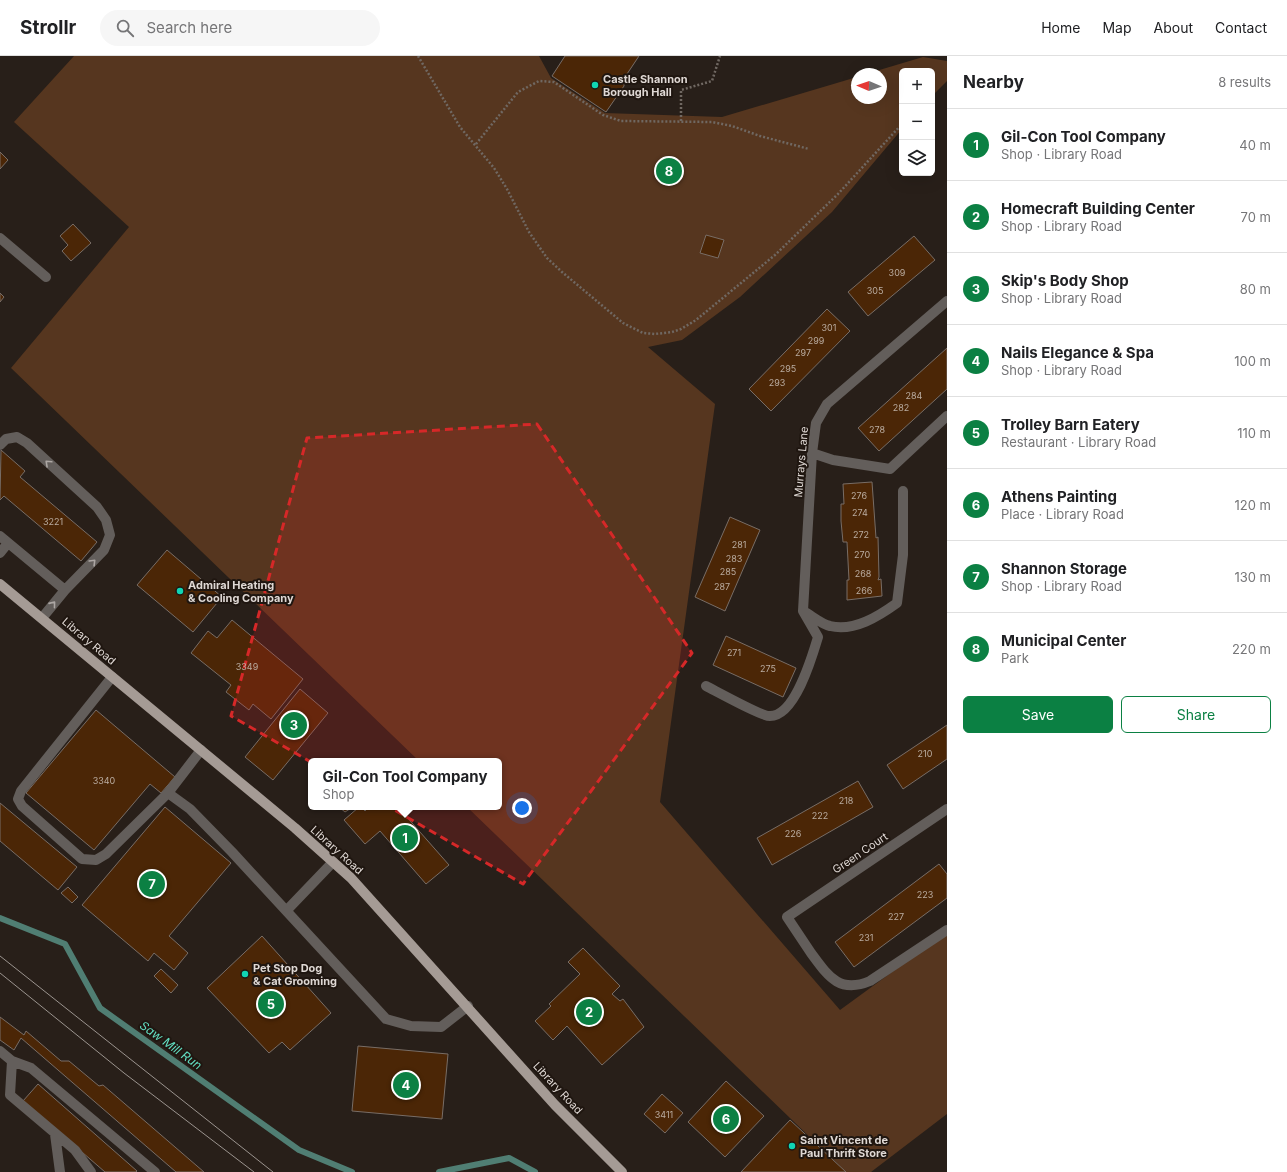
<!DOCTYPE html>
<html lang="en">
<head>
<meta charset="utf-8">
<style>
  :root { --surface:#fff; --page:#f6f6f6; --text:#202124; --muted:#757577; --line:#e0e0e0; --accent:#0b8043 }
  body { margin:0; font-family:Inter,sans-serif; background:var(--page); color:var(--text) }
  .controls { position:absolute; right:12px; top:12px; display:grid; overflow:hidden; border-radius:6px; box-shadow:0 4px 16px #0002 }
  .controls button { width:36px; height:36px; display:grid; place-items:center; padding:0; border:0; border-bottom:1px solid var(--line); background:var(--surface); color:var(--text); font:20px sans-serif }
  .compass { position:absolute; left:851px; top:12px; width:36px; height:36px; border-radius:50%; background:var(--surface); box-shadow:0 4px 16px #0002; rotate:272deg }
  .you { position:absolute; left:522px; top:752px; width:14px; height:14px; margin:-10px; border:3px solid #fff; border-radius:50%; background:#1a73e8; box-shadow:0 0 0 6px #1a73e833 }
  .badge { display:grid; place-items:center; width:26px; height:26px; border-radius:50%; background:var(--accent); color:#fff; font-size:13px; font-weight:700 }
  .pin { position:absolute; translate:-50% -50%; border:2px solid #fff; box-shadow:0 1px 4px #0006 }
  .popup { position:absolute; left:308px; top:702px; width:194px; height:52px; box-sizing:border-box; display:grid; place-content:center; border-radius:6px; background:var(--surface); filter:drop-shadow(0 1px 3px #0005); font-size:13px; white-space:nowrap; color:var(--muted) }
  .popup b { font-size:15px; color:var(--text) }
  .popup::after { content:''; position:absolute; left:50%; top:100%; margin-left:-8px; border:8px solid transparent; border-top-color:var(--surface) }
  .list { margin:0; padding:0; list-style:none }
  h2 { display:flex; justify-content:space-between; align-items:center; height:52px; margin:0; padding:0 16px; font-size:17px }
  h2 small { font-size:13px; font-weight:400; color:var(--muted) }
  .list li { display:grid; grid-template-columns:26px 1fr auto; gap:12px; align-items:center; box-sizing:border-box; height:72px; padding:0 16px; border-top:1px solid var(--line) }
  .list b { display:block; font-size:15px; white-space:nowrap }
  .list p { margin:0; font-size:13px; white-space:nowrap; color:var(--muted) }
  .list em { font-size:13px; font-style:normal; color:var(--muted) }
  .actions { display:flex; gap:8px; padding:12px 16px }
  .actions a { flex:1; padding:9px 0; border:1px solid var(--accent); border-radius:6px; text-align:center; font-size:14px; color:var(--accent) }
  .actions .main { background:var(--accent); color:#fff }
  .icon { flex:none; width:22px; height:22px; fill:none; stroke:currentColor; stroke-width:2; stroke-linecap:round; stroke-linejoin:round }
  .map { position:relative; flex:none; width:947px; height:1116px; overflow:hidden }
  header { display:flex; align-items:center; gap:24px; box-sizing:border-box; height:56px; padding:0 20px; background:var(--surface); border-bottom:1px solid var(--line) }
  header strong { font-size:19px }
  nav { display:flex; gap:22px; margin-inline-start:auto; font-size:14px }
  .search { width:280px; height:36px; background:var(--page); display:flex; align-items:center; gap:10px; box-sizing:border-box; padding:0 14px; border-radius:22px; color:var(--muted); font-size:15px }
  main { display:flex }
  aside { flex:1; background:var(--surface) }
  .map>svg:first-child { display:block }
  .green { fill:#56361f }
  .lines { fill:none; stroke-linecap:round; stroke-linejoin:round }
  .stream { stroke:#507e73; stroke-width:6 }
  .building { fill:#4b2606; stroke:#786d66 }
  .path { stroke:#706862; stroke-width:2.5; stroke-dasharray:2 2; stroke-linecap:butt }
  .minor { stroke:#635e5b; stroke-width:10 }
  .major { stroke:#a59b95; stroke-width:10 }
  .tram { stroke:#9b948f; stroke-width:1 }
  .oneway { stroke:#ada7a4 }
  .marked { fill:#d62828; fill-opacity:0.2; stroke:#d62828; stroke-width:3; stroke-dasharray:8 5; stroke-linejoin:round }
  .poi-dot { fill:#10d5b4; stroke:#1f1610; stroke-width:1.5 }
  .labels { text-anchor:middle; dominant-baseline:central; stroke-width:4; stroke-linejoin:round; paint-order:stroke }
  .number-label { font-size:9px; fill:#baaca0 }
  .poi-label { font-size:11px; font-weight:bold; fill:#dfd8d4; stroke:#1f1610; text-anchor:start }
  .street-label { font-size:11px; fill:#dfd8d4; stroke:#1f1610 }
  .water-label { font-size:12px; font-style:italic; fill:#62dec2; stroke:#1f1610 }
</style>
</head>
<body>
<header>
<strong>Strollr</strong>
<div class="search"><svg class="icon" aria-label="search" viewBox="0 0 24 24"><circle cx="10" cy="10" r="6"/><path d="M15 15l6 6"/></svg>Search here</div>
<nav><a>Home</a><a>Map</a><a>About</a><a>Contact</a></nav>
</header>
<main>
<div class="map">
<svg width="947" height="1116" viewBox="0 0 947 1116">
  <rect width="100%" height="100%" fill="#281f19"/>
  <!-- green -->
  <path class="green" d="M74 0H539L551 22 605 57 722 61 857 21V42H881V18H866L923 1 947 5V25L932 40V15H902V73L832 156 740 241 682 284 648 291 715 348 660 746 840 954 947 876V1058L871 1116H846L467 751H499V705H419L11 312 129 171 14 66Z"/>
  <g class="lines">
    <!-- stream -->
    <path class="stream" d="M0 862 65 888 100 952 299 1094 352 1116
      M439 1116 509 1102 535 1116"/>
  </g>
  <!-- building -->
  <path class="building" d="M565 0H639L627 18 628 21 624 27V30L606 56 552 20Z
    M0 96 8 104 0 113Z
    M73 168 91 187 71 205 62 195 68 189 60 180Z
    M706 179 724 184 718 202 700 197Z
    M914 180 935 204 868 260 848 236Z
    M0 237 4 241 0 246Z
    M827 253 850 275 771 355 749 333Z
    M947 292V333L879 395 858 372Z
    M1 394 25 415 20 421 97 486 81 505 4 440 0 444Z
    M872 426 876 482 878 481 879 521 878 524 881 523 882 540 847 544V524H849L847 486H843L841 465V448H844L843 428Z
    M730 461 760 474 725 555 695 541Z
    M167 494 222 541 193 576 137 529Z
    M232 564 303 623 271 663 253 648 249 654 226 636 231 629 191 597 208 575 217 582Z
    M726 580 796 612 783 641 713 609Z
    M300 633 328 657 273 724 245 701Z
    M96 654 175 721 161 737 150 728 94 794 26 737Z
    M947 669V703L903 733 887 709Z
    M858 725 873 751 772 809 757 782Z
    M0 747 77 811 58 834 0 785Z
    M165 751 231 807 169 880 188 897 174 914 154 897 148 905 82 849Z
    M339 751H353L345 756Z
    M359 751H361L365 755 369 751H398L449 809 426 828 380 775 365 788 344 764Z
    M939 808 947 818V842L854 911 835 886Z
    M68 831 78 841 72 847 61 837Z
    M262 880 331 957 290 994 282 986 269 997 207 932Z
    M583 892 620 930 612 938 620 945 623 943 644 971 602 1009 567 970 553 984 535 965 551 950 549 948 580 918 568 906Z
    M161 913 178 929 171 937 154 920Z
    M0 961 24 979 26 975 61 1005H69L99 1030 103 1029 204 1116H176L21 982 14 994 0 984Z
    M358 990 448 998 442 1063 352 1055Z
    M726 1025 764 1060 725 1101 688 1066Z
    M38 1028 137 1115 136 1116H105L23 1045Z
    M662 1038 683 1057 665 1077 644 1058Z
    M790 1064 846 1116H741Z"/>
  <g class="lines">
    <!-- path -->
    <path class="path" d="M418 0 460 71 494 112 507 133 529 176 547 202 562 216 623 267 643 277 655 278 672 276 681 273 696 264 775 199 838 138 902 68
      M681 65V34L712 25 720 0
      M476 88 518 36 539 25 554 26 603 59 621 65 712 66 732 70 760 80 809 93"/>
    <!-- minor -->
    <path class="minor" d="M0 182 46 221
      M0 389 6 383 17 381 27 387 97 451 106 464 110 479 104 494 65 534 42 562
      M812 397 833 404 890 413 947 360
      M0 480 65 534
      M0 497 8 487
      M803 555 812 397 816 367 827 348 947 245
      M803 555C811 559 821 568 830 570 854 576 879 560 897 547L903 499V435
      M112 621 21 735 18 743 22 750 82 803 96 804 106 798 168 737
      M706 630C716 635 763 661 770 660 795 660 812 601 818 581L803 555
      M201 694 168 737 190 753 232 796 386 963 411 970 441 971 468 950
      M947 753 787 861C795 873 803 885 811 897 828 920 839 938 870 925L947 874
      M287 854 333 806
      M0 995 12 1005 31 1012 155 1116
      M12 1005 10 1039 75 1094 91 1116
      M55 1078 60 1116"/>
    <!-- major -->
    <path class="major" d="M0 528 295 772 351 822 555 1049 622 1116"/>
    <!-- tram -->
    <path class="tram" d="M0 900 273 1116
      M0 917 124 1017 254 1116"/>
  </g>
  <!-- one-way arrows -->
  <defs><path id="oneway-chevron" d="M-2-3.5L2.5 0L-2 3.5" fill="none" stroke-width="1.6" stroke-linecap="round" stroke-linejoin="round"/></defs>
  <g class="oneway">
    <use href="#oneway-chevron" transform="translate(48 407) rotate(-137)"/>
    <use href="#oneway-chevron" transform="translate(93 506) rotate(-45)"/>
    <use href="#oneway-chevron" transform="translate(53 548) rotate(-51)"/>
  </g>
  <!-- marked area -->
  <path class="marked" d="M537 368 692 597 523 828 231 660 307 382Z"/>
  <!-- markers -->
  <g class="poi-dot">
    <circle cx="595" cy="29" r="4"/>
    <circle cx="180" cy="535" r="4"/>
    <circle cx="245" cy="918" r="4"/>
    <circle cx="792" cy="1090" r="4"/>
  </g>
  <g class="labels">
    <!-- number labels -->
    <g class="number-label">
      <text x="897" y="216">309</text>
      <text x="875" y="234">305</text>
      <text x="829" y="271">301</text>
      <text x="816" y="284">299</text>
      <text x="803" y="296">297</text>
      <text x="788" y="312">295</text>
      <text x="777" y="326">293</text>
      <text x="914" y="339">284</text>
      <text x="901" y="351">282</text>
      <text x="877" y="373">278</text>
      <text x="859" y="439">276</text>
      <text x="860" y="456">274</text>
      <text x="53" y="465">3221</text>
      <text x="861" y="478">272</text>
      <text x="739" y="488">281</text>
      <text x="862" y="498">270</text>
      <text x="734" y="502">283</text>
      <text x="728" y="515">285</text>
      <text x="863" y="517">268</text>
      <text x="722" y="530">287</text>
      <text x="864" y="534">266</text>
      <text x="734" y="596">271</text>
      <text x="247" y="610">3349</text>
      <text x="768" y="612">275</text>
      <text x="925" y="697">210</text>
      <text x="104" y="724">3340</text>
      <text x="846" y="744">218</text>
      <text x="820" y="759">222</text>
      <text x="793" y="777">226</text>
      <text x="925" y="838">223</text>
      <text x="896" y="860">227</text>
      <text x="866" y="881">231</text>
      <text x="664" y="1058">3411</text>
    </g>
    <!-- poi labels -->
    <g class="poi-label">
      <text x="603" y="23">Castle Shannon<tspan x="603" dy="13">Borough Hall</tspan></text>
      <text x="188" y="529">Admiral Heating<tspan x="188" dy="13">&amp; Cooling Company</tspan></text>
      <text x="253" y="912">Pet Stop Dog<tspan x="253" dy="13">&amp; Cat Grooming</tspan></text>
      <text x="800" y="1084">Saint Vincent de<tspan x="800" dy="13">Paul Thrift Store</tspan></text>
    </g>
    <!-- street labels -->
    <g class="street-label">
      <text transform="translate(801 406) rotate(-85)">Murrays Lane</text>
      <text transform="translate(89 585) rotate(40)">Library Road</text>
      <text transform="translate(337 794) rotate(42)">Library Road</text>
      <text transform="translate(860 797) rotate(-34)">Green Court</text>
      <text transform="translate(558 1032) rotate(47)">Library Road</text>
    </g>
    <!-- water labels -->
    <g class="water-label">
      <text transform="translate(171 989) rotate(36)">Saw Mill Run</text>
    </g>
  </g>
</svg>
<div class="controls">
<button>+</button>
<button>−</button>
<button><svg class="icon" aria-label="layers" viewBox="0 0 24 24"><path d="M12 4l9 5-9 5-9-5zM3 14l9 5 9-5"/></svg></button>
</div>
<svg class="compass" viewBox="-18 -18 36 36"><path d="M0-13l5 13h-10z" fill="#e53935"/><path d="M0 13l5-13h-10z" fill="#757577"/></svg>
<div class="you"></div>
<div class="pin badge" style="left:405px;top:782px">1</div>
<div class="popup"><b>Gil-Con Tool Company</b>Shop</div>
<div class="pin badge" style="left:589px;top:956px">2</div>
<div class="pin badge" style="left:294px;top:669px">3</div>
<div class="pin badge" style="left:406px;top:1029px">4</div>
<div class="pin badge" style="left:271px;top:948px">5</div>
<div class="pin badge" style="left:726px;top:1063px">6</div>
<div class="pin badge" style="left:152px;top:828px">7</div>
<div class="pin badge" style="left:669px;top:115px">8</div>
</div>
<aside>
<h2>Nearby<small>8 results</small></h2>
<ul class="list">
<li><span class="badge">1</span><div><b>Gil-Con Tool Company</b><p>Shop · Library Road</p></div><em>40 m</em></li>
<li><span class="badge">2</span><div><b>Homecraft Building Center</b><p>Shop · Library Road</p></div><em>70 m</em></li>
<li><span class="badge">3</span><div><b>Skip's Body Shop</b><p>Shop · Library Road</p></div><em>80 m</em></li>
<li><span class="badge">4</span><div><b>Nails Elegance &amp; Spa</b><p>Shop · Library Road</p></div><em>100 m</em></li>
<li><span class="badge">5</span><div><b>Trolley Barn Eatery</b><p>Restaurant · Library Road</p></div><em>110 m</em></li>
<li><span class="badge">6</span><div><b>Athens Painting</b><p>Place · Library Road</p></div><em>120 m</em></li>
<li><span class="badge">7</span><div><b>Shannon Storage</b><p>Shop · Library Road</p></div><em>130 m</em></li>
<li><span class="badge">8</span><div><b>Municipal Center</b><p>Park</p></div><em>220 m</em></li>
</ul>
<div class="actions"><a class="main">Save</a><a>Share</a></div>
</aside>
</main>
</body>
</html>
